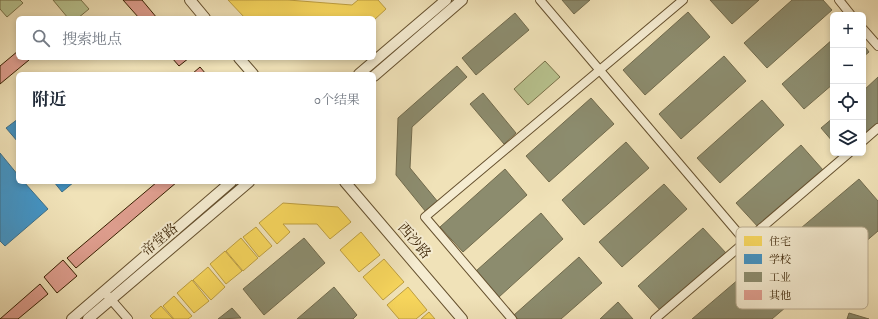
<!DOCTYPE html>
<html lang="zh">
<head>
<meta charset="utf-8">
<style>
  :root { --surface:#fff; --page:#f2f2f3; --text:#1f2937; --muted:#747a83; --line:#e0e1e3 }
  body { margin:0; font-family:"IM FELL DW Pica","Noto Serif SC",serif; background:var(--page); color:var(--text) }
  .controls { position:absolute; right:12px; top:12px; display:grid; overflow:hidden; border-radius:6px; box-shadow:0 2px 6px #0003 }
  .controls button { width:36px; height:36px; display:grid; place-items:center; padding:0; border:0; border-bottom:1px solid var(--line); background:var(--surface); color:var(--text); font:20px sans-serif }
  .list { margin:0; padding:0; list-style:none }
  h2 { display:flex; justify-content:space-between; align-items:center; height:52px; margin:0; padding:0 16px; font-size:17px }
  h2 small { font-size:13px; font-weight:400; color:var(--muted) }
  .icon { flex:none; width:22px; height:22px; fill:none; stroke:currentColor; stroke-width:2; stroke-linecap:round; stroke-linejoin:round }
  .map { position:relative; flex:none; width:878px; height:319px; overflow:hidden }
  .search { position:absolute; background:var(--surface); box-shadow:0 2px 6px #0003; left:16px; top:16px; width:360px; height:44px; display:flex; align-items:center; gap:10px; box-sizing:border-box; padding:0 14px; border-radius:6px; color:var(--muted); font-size:15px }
  .panel { position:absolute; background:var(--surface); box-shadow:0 2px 6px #0003; left:16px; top:72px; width:360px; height:112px; border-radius:6px }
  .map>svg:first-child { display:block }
  .green { fill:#b8c38f; stroke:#787148 }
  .homes { fill:#f6d55c; stroke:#bd9e40 }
  .schools { fill:#4393c3; stroke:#3f7088 }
  .industry { fill:#8c8c6e; stroke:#726b4d }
  .building { fill:#e09f90; stroke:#371f00 }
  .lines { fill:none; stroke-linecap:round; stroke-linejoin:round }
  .minor-casing { stroke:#65502e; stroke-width:10 }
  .tertiary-casing { stroke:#65502e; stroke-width:12 }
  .minor { stroke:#f5ecd1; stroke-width:8 }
  .tertiary { stroke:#f5ecd1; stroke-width:10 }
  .labels { text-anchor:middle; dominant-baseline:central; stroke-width:4; stroke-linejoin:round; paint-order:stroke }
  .street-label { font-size:14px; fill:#371f00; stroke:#f5ecd1 }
  .key { fill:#f5ecd1; stroke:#bcae92; stroke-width:1 }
  .key-label { font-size:11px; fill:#371f00 }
</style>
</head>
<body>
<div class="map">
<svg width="878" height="319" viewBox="0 0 878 319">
  <rect width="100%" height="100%" fill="#f0e2b8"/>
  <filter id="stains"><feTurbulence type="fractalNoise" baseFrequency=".005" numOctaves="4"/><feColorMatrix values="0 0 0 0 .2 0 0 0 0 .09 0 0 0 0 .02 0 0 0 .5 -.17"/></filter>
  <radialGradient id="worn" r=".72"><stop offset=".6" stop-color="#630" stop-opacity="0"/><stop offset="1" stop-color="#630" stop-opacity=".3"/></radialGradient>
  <!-- green -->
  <path class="green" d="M0 0H20L23 3 7 17 0 9Z
    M53 0H81L89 9 78 18H68Z
    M545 61 560 77 528 105 514 89Z"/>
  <!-- homes -->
  <path class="homes" d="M228 0H288L352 5 358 0H378L386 9 374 20V18H245Z
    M283 203 338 207 351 222 330 239 317 224H283L290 232 277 244 259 223Z
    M256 227 272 246 259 257 243 237Z
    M361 232 380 255 359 272 340 250Z
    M241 238 258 258 243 271 226 251Z
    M225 251 242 271 226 284 210 264Z
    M384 259 404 282 383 300 363 277Z
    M208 267 225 287 211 300 193 280Z
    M192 280 209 301 194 313 177 293Z
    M408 287 427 310 416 319H399L387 305Z
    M174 296 192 316 188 319H174L163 306Z
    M161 306 173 319H153L150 316Z
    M429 312 435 319H421Z"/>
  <!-- schools -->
  <path class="schools" d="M18 119V142L6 128Z
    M0 153 18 175V182H24L48 209 5 246 0 241Z
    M54 182H74L62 192Z"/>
  <!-- industry -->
  <path class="industry" d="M562 0H590L574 14Z
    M710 0H759L732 24Z
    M792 0H823L832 10 767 68 744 43Z
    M688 12 710 37 645 95 623 70Z
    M515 13 529 30 476 75 462 58Z
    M833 39V84L804 109 782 84Z
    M863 44 869 52 863 57Z
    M724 56 746 81 681 139 659 114Z
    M457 66 467 77 412 127 410 168 438 202 426 212 396 175 398 118Z
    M878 77V123L863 136V91Z
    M483 93 516 133 504 144 470 104Z
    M591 98 614 124 549 182 526 156Z
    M762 100 784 125 720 183 697 158Z
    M833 118V142L821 128Z
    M626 142 649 168 584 225 562 200Z
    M801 145 823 170 759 228 736 203Z
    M505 169 527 195 463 252 440 227Z
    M859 179 878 201V231L822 279 788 239Z
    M664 184 687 209 622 267 599 242Z
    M541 213 563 239 499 297 476 271Z
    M703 228 726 253 661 311 638 286Z
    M304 238 325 263 264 315 243 289Z
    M579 257 602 283 561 319H518L514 315Z
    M760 261 793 301 772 319H692Z
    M334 287 357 315 353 319H297Z
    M618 302 633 319H600Z
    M232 308 241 318 218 319Z
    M849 313 869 319H847Z"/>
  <!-- building -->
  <path class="building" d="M123 0H142L157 18H139Z
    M18 51V58H27L29 60 0 84V66Z
    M172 58H189L179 66Z
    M200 67 206 74H192Z
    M157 182H177L76 268 67 258Z
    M63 260 77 276 57 293 44 277Z
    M40 284 48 294 18 319H0Z"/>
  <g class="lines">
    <!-- minor casing -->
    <g class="minor-casing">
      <path id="minor" d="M540 0 745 241
        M839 0 851 15
        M863 29 878 46
        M863 141 878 128
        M761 228 813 289
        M107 295 128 319
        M512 319 425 217 683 0
        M655 319 849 153"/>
    </g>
    <!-- tertiary casing -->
    <g class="tertiary-casing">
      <path id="tertiary" d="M190 0 205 18
        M239 58 253 74
        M359 74 446 0
        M374 76 462 0
        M345 182 462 319
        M72 319 231 182
        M88 319 249 182"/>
    </g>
    <!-- minor -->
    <use href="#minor" class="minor"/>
    <!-- tertiary -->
    <use href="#tertiary" class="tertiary"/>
  </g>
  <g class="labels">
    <!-- street labels -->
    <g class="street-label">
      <text transform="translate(160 240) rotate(-40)">帝堂路</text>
      <text transform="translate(414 241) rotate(49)">西沙路</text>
    </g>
  </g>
  <!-- legend -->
  <rect x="736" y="227" width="132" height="82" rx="6" class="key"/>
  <rect x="744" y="236" width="18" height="10" fill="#f6d55c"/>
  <rect x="744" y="254" width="18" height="10" fill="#4393c3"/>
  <rect x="744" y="272" width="18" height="10" fill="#8c8c6e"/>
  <rect x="744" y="290" width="18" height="10" fill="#e09f90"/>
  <g class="key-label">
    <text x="769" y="245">住宅</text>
    <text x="769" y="263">学校</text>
    <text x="769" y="281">工业</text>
    <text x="769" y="299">其他</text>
  </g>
  <rect width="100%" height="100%" filter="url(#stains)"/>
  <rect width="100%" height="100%" fill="url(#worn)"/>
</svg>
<div class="controls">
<button>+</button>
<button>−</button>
<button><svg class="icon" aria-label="locate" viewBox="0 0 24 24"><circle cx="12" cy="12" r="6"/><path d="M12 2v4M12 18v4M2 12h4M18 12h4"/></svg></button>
<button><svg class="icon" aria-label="layers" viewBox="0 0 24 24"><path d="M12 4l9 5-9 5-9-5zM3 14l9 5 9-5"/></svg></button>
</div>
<div class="search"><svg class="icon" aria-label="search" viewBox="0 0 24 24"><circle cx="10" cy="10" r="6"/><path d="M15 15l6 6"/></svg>搜索地点</div>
<section class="panel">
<h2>附近<small>0个结果</small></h2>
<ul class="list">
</ul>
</section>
</div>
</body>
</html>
